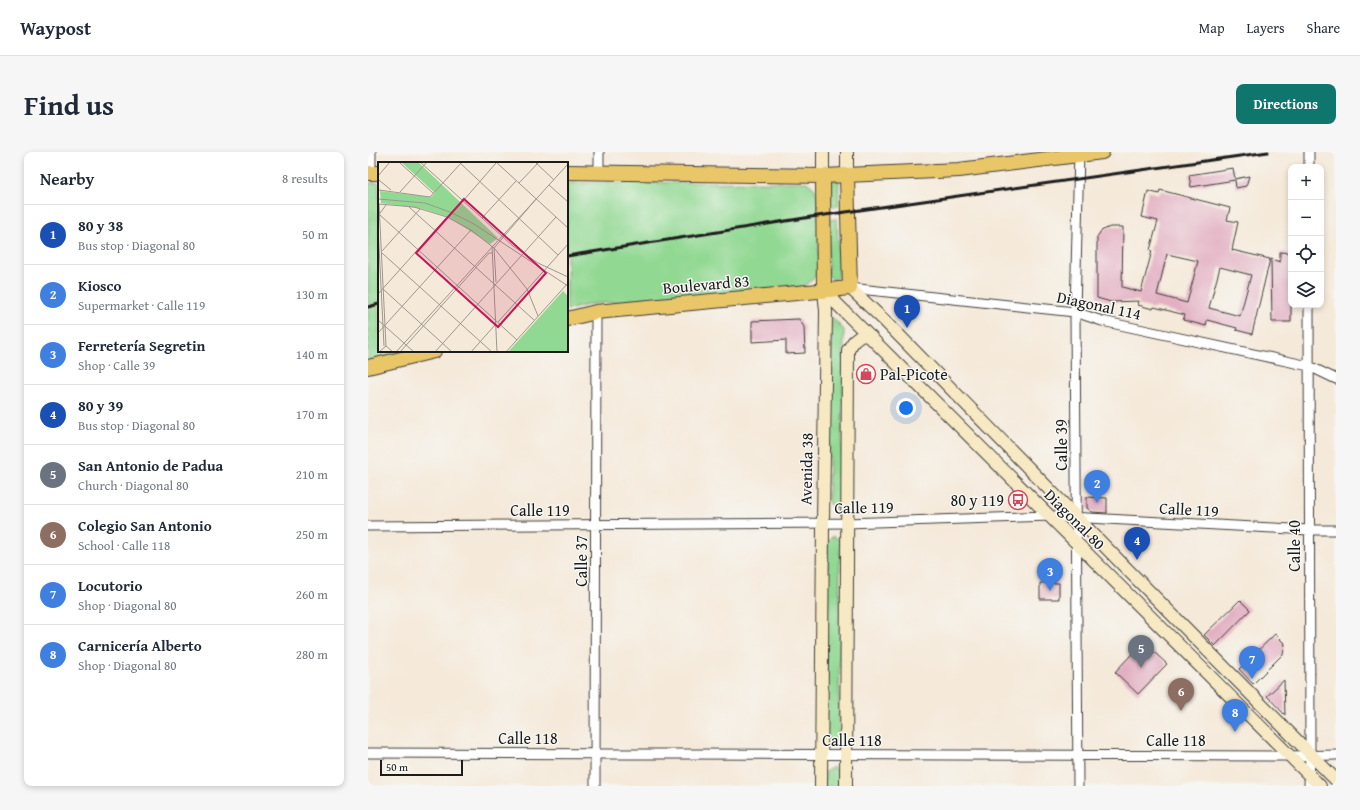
<!DOCTYPE html>
<html lang="en">
<head>
<meta charset="utf-8">
<style>
  :root { --surface:#fff; --page:#f6f6f7; --text:#1f2937; --muted:#747a83; --line:#e0e1e3; --accent:#0f766e }
  body { margin:0; font-family:"Gentium Book Plus",serif; background:var(--page); color:var(--text) }
  .controls { position:absolute; right:12px; top:12px; display:grid; overflow:hidden; border-radius:8px; box-shadow:0 2px 6px #0003 }
  .controls button { width:36px; height:36px; display:grid; place-items:center; padding:0; border:0; border-bottom:1px solid var(--line); background:var(--surface); color:var(--text); font:20px sans-serif }
  .scale { position:absolute; left:12px; bottom:10px; width:83px; box-sizing:border-box; padding-left:4px; border:2px solid #1c1c1c; border-top:0; font-size:11px; line-height:14px; white-space:nowrap; color:#1c1c1c; -webkit-text-stroke:3px #f6f6f2; paint-order:stroke }
  .you { position:absolute; left:538px; top:256px; width:14px; height:14px; margin:-10px; border:3px solid #fff; border-radius:50%; background:#1a73e8; box-shadow:0 0 0 6px #1a73e833 }
  .badge { display:grid; place-items:center; width:26px; height:26px; border-radius:50%; background:var(--accent); color:#fff; font-size:13px; font-weight:700 }
  .pin { position:absolute; translate:-50% -33px; filter:drop-shadow(0 1px 2px #0008) }
  .pin::after { content:''; position:absolute; top:21px; width:14px; height:12px; background:inherit; clip-path:polygon(0 0,100% 0,50% 100%) }
  .list { margin:0; padding:0; list-style:none }
  h2 { display:flex; justify-content:space-between; align-items:center; height:52px; margin:0; padding:0 16px; font-size:17px }
  h2 small { font-size:13px; font-weight:400; color:var(--muted) }
  .list li { display:grid; grid-template-columns:26px 1fr auto; gap:12px; align-items:center; box-sizing:border-box; height:60px; padding:0 16px; border-top:1px solid var(--line) }
  .list b { display:block; font-size:15px; white-space:nowrap }
  .list p { margin:0; font-size:13px; white-space:nowrap; color:var(--muted) }
  .list em { font-size:13px; font-style:normal; color:var(--muted) }
  .icon { flex:none; width:22px; height:22px; fill:none; stroke:currentColor; stroke-width:2; stroke-linecap:round; stroke-linejoin:round }
  .map { position:relative; flex:none; width:968px; height:634px; overflow:hidden; border-radius:8px }
  header { display:flex; align-items:center; gap:24px; box-sizing:border-box; height:56px; padding:0 20px; background:var(--surface); border-bottom:1px solid var(--line) }
  header strong { font-size:19px }
  nav { display:flex; gap:22px; margin-inline-start:auto; font-size:14px }
  .intro { display:flex; align-items:center; justify-content:space-between; box-sizing:border-box; height:96px; padding:0 24px }
  h1 { margin:0; font-size:28px }
  .button { padding:10px 18px; border-radius:8px; background:var(--accent); color:#fff; font-size:14px; font-weight:700 }
  main { display:flex; gap:24px; padding:0 24px }
  aside { flex:1; background:var(--surface); border-radius:8px; box-shadow:0 2px 6px #0003 }
  .map>svg:first-child { display:block }
  .green { fill:#91d892; stroke:#567a57 }
  .building { fill:#e3b0c3; fill-rule:evenodd }
  .lines { fill:none; stroke-linecap:round; stroke-linejoin:round }
  .street-casing { stroke:#3d3b38; stroke-width:11 }
  .secondary-casing { stroke:#3d3b38; stroke-width:14 }
  .primary-casing { stroke:#3d3b38; stroke-width:16 }
  .street { stroke:#fff; stroke-width:9 }
  .secondary { stroke:#f6e9c3; stroke-width:12 }
  .primary { stroke:#e9c769; stroke-width:14 }
  .rail { stroke:#1c1c1c; stroke-width:3 }
  .labels { text-anchor:middle; dominant-baseline:central; stroke-width:3; stroke-linejoin:round; paint-order:stroke }
  .street-label { font-size:16px; fill:#1c1c1c; stroke:#f6f6f2 }
  .poi-label { font-size:16px; fill:#1c1c1c; stroke:#f6f6f2; text-anchor:start }
  .inset-road { fill:none; stroke:#9e978d; stroke-width:1 }
  .view { fill:#c2185b; fill-opacity:0.15; stroke:#c2185b; stroke-width:2 }
  .inset-edge { fill:none; stroke:#1c1c1c; stroke-width:2 }
</style>
</head>
<body>
<header>
<strong>Waypost</strong>
<nav><a>Map</a><a>Layers</a><a>Share</a></nav>
</header>
<div class="intro"><h1>Find us</h1><a class="button">Directions</a></div>
<main>
<aside>
<h2>Nearby<small>8 results</small></h2>
<ul class="list">
<li><span class="badge" style="background:#1a4fb4">1</span><div><b>80 y 38</b><p>Bus stop · Diagonal 80</p></div><em>50 m</em></li>
<li><span class="badge" style="background:#3f7fe0">2</span><div><b>Kiosco</b><p>Supermarket · Calle 119</p></div><em>130 m</em></li>
<li><span class="badge" style="background:#3f7fe0">3</span><div><b>Ferretería Segretin</b><p>Shop · Calle 39</p></div><em>140 m</em></li>
<li><span class="badge" style="background:#1a4fb4">4</span><div><b>80 y 39</b><p>Bus stop · Diagonal 80</p></div><em>170 m</em></li>
<li><span class="badge" style="background:#6b7280">5</span><div><b>San Antonio de Padua</b><p>Church · Diagonal 80</p></div><em>210 m</em></li>
<li><span class="badge" style="background:#8d6e63">6</span><div><b>Colegio San Antonio</b><p>School · Calle 118</p></div><em>250 m</em></li>
<li><span class="badge" style="background:#3f7fe0">7</span><div><b>Locutorio</b><p>Shop · Diagonal 80</p></div><em>260 m</em></li>
<li><span class="badge" style="background:#3f7fe0">8</span><div><b>Carnicería Alberto</b><p>Shop · Diagonal 80</p></div><em>280 m</em></li>
</ul>
</aside>
<div class="map">
<svg width="968" height="634" viewBox="0 0 968 634">
  <rect width="100%" height="100%" fill="#f6f6f2"/>
  <filter id="ink" filterUnits="userSpaceOnUse"><feTurbulence type="fractalNoise" baseFrequency=".025" numOctaves="2"/><feDisplacementMap in="SourceGraphic" scale="8" xChannelSelector="R" yChannelSelector="G"/><feConvolveMatrix kernelMatrix="1 2 1 2 8 2 1 2 1" color-interpolation-filters="sRGB"/></filter>
  <filter id="wash" filterUnits="userSpaceOnUse"><feTurbulence type="fractalNoise" baseFrequency=".012" numOctaves="4" result="noise"/><feDisplacementMap in="SourceGraphic" scale="16" xChannelSelector="R" yChannelSelector="G"/><feGaussianBlur stdDeviation="0.9" result="paint"/><feColorMatrix in="noise" values="0 0 0 0 0 0 0 0 0 0 0 0 0 0 0 0 0 1.4 0 .05"/><feComposite in="paint" operator="in"/></filter>
  <g filter="url(#wash)">
    <rect width="100%" height="100%" fill="#f5e9d9"/>
    <!-- green -->
    <path class="green" d="M459 28H471L470 54H459Z
      M439 30 447 37 450 46 451 118 445 127 436 135 224 152 199 158V31Z
      M0 31H11V199H38L0 209Z
      M469 67 471 123 466 129 460 123V68Z
      M464 165 476 178 473 350 467 357 460 351Z
      M465 384 472 388 471 586 465 592 457 586 460 389Z
      M465 615 470 620V634H457V620Z"/>
    <g id="blocks">
      <!-- building -->
      <path class="building" d="M865 16 867 27 881 24 878 34 868 36 867 28 823 35 821 23Z
        M792 38 862 56 859 68 870 70 864 98 902 107 884 182 868 178 869 176 839 168 838 174 815 168 817 163 786 155 785 157 770 153 771 149 743 150 729 146V85L733 79 742 75H755L754 135 773 140 784 99 782 98 790 69 774 65 780 39 791 42ZM799 102 830 109 819 151 789 143ZM852 115 883 123 872 164 841 156Z
        M912 100 923 101V170H904L903 107 912 110Z
        M431 167 436 175 437 201 418 202V188L384 190V169Z
        M719 345 739 346V361L724 360 719 356Z
        M672 431H691V447H672Z
        M872 448 882 458 847 494 836 483Z
        M907 482 917 492 915 502 885 532 871 517Z
        M775 490 799 512 770 542 747 520Z
        M916 528 917 563 899 544Z"/>
    </g>
  </g>
  <g filter="url(#ink)">
    <use href="#blocks" fill-opacity="0" stroke="#3d3b38" stroke-width="1"/>
    <g class="lines">
      <!-- street casing -->
      <g class="street-casing">
        <path id="street" d="M3 0V21
          M231 0V20
          M941 15V0
          M482 136 707 160 734 169 941 214 968 227
          M941 153 942 602 941 634
          M0 374 478 371 683 364 941 378H968
          M0 601 922 604 968 603
          M227 634 228 160
          M710 634 707 160 711 0"/>
      </g>
      <!-- secondary casing -->
      <g class="secondary-casing">
        <path id="secondary" d="M479 23V0
          M455 24V0
          M482 136 518 170 759 417 968 628
          M456 139 952 634
          M453 634 455 371 458 159 456 139
          M478 634 480 198 486 189 494 183 503 185"/>
      </g>
      <!-- primary casing -->
      <g class="primary-casing">
        <path id="primary" d="M199 20 455 24 591 18 734 0
          M0 21H11
          M455 24 456 139
          M199 167 228 160 482 136 479 23
          M0 215 66 199"/>
      </g>
      <!-- street -->
      <use href="#street" class="street"/>
      <!-- secondary -->
      <use href="#secondary" class="secondary"/>
      <!-- primary -->
      <use href="#primary" class="primary"/>
      <!-- rail -->
      <path class="rail" d="M199 104 443 65 900 0
        M0 155 11 152"/>
    </g>
  </g>
  <!-- icons -->
  <defs>
    <g id="shop-ring" transform="scale(1)"><circle r="9.5" fill="#f6f6f2" stroke="#d1495b" stroke-width="1.5"/><path d="M-5-2.5h2.3a2.7 3.5 0 0 1 5.4 0H5L5.5 6h-11ZM-1.5-2.5h3a1.5 2.3 0 0 0-3 0Z" fill="#d1495b"/></g>
    <g id="bus-ring" transform="scale(1)"><circle r="9.5" fill="#f6f6f2" stroke="#d1495b" stroke-width="1.5"/><path d="M-5-6H5V4H4V6H2V4H-2V6H-4V4H-5ZM-3.5-4V0h7V-4ZM-3.5 1.2v1.5H-2V1.2ZM2 1.2v1.5H3.5V1.2Z" fill="#d1495b"/></g>
  </defs>
  <g fill-rule="evenodd">
    <use href="#shop-ring" x="498" y="222"/>
    <use href="#bus-ring" x="650" y="348"/>
  </g>
  <g class="labels">
    <!-- street labels -->
    <g class="street-label">
      <text transform="translate(338 132) rotate(-5)">Boulevard 83</text>
      <text transform="translate(731 153) rotate(12)">Diagonal 114</text>
      <text transform="translate(693 293) rotate(-90)">Calle 39</text>
      <text transform="translate(438 317) rotate(-89)">Avenida 38</text>
      <text transform="translate(496 355) rotate(-1)">Calle 119</text>
      <text transform="translate(821 357) rotate(3)">Calle 119</text>
      <text x="172" y="358">Calle 119</text>
      <text transform="translate(707 367) rotate(45)">Diagonal 80</text>
      <text transform="translate(926 394) rotate(-90)">Calle 40</text>
      <text transform="translate(213 409) rotate(-90)">Calle 37</text>
      <text x="160" y="586">Calle 118</text>
      <text x="484" y="588">Calle 118</text>
      <text x="808" y="588">Calle 118</text>
    </g>
    <!-- poi labels -->
    <g class="poi-label">
      <text x="512" y="222">Pal-Picote</text>
      <text x="636" y="348" text-anchor="end">80 y 119</text>
    </g>
  </g>
  <!-- overview -->
  <g transform="translate(10 10)">
    <rect width="190" height="190" fill="#f5e9d9"/>
    <path d="M23 0H40L120 76 112 82 70 55 45 47 3 41 2 29 53 35 57 31ZM185 129 190 134V190H130Z" fill="#91d892"/>
    <path class="inset-road" d="M21 0 56 32M42 0 135 84 160 101 190 115M81 0 180 93M118 0 190 66M157 0 176 18M0 14 12 0M0 15V42M1 18 13 28M141 21 161 0M171 23 190 40M1 28 52 35 84 0M22 30 49 0M160 35 190 2M0 37 47 41 72 50 96 62 190 124M85 39 118 1M31 45 156 158M2 53 139 178M0 54 8 43M104 56 138 19M0 64 6 184M114 84 119 190M116 86 149 127 160 154M116 86 118 120M116 86 159 36M4 89 42 47M4 91 114 190M5 127 74 190M0 132 69 55M0 158 36 190M120 160 190 82M0 171 93 68M8 184 1 42 36 45 69 55 93 68 116 86M1 190 8 184 15 190M18 190 160 35M22 190 111 91H114M57 190 178 55M93 190 117 163M128 190 190 121"/>
    <path class="view" d="M86 37 168 111 120 165 38 91Z"/>
    <rect width="190" height="190" class="inset-edge"/>
  </g>
</svg>
<div class="controls">
<button>+</button>
<button>−</button>
<button><svg class="icon" aria-label="locate" viewBox="0 0 24 24"><circle cx="12" cy="12" r="6"/><path d="M12 2v4M12 18v4M2 12h4M18 12h4"/></svg></button>
<button><svg class="icon" aria-label="layers" viewBox="0 0 24 24"><path d="M12 4l9 5-9 5-9-5zM3 14l9 5 9-5"/></svg></button>
</div>
<div class="scale">50 m</div>
<div class="you"></div>
<div class="pin badge" style="left:539px;top:176px;background:#1a4fb4">1</div>
<div class="pin badge" style="left:729px;top:351px;background:#3f7fe0">2</div>
<div class="pin badge" style="left:682px;top:439px;background:#3f7fe0">3</div>
<div class="pin badge" style="left:769px;top:408px;background:#1a4fb4">4</div>
<div class="pin badge" style="left:773px;top:516px;background:#6b7280">5</div>
<div class="pin badge" style="left:813px;top:559px;background:#8d6e63">6</div>
<div class="pin badge" style="left:884px;top:527px;background:#3f7fe0">7</div>
<div class="pin badge" style="left:867px;top:580px;background:#3f7fe0">8</div>
</div>
</main>
</body>
</html>
